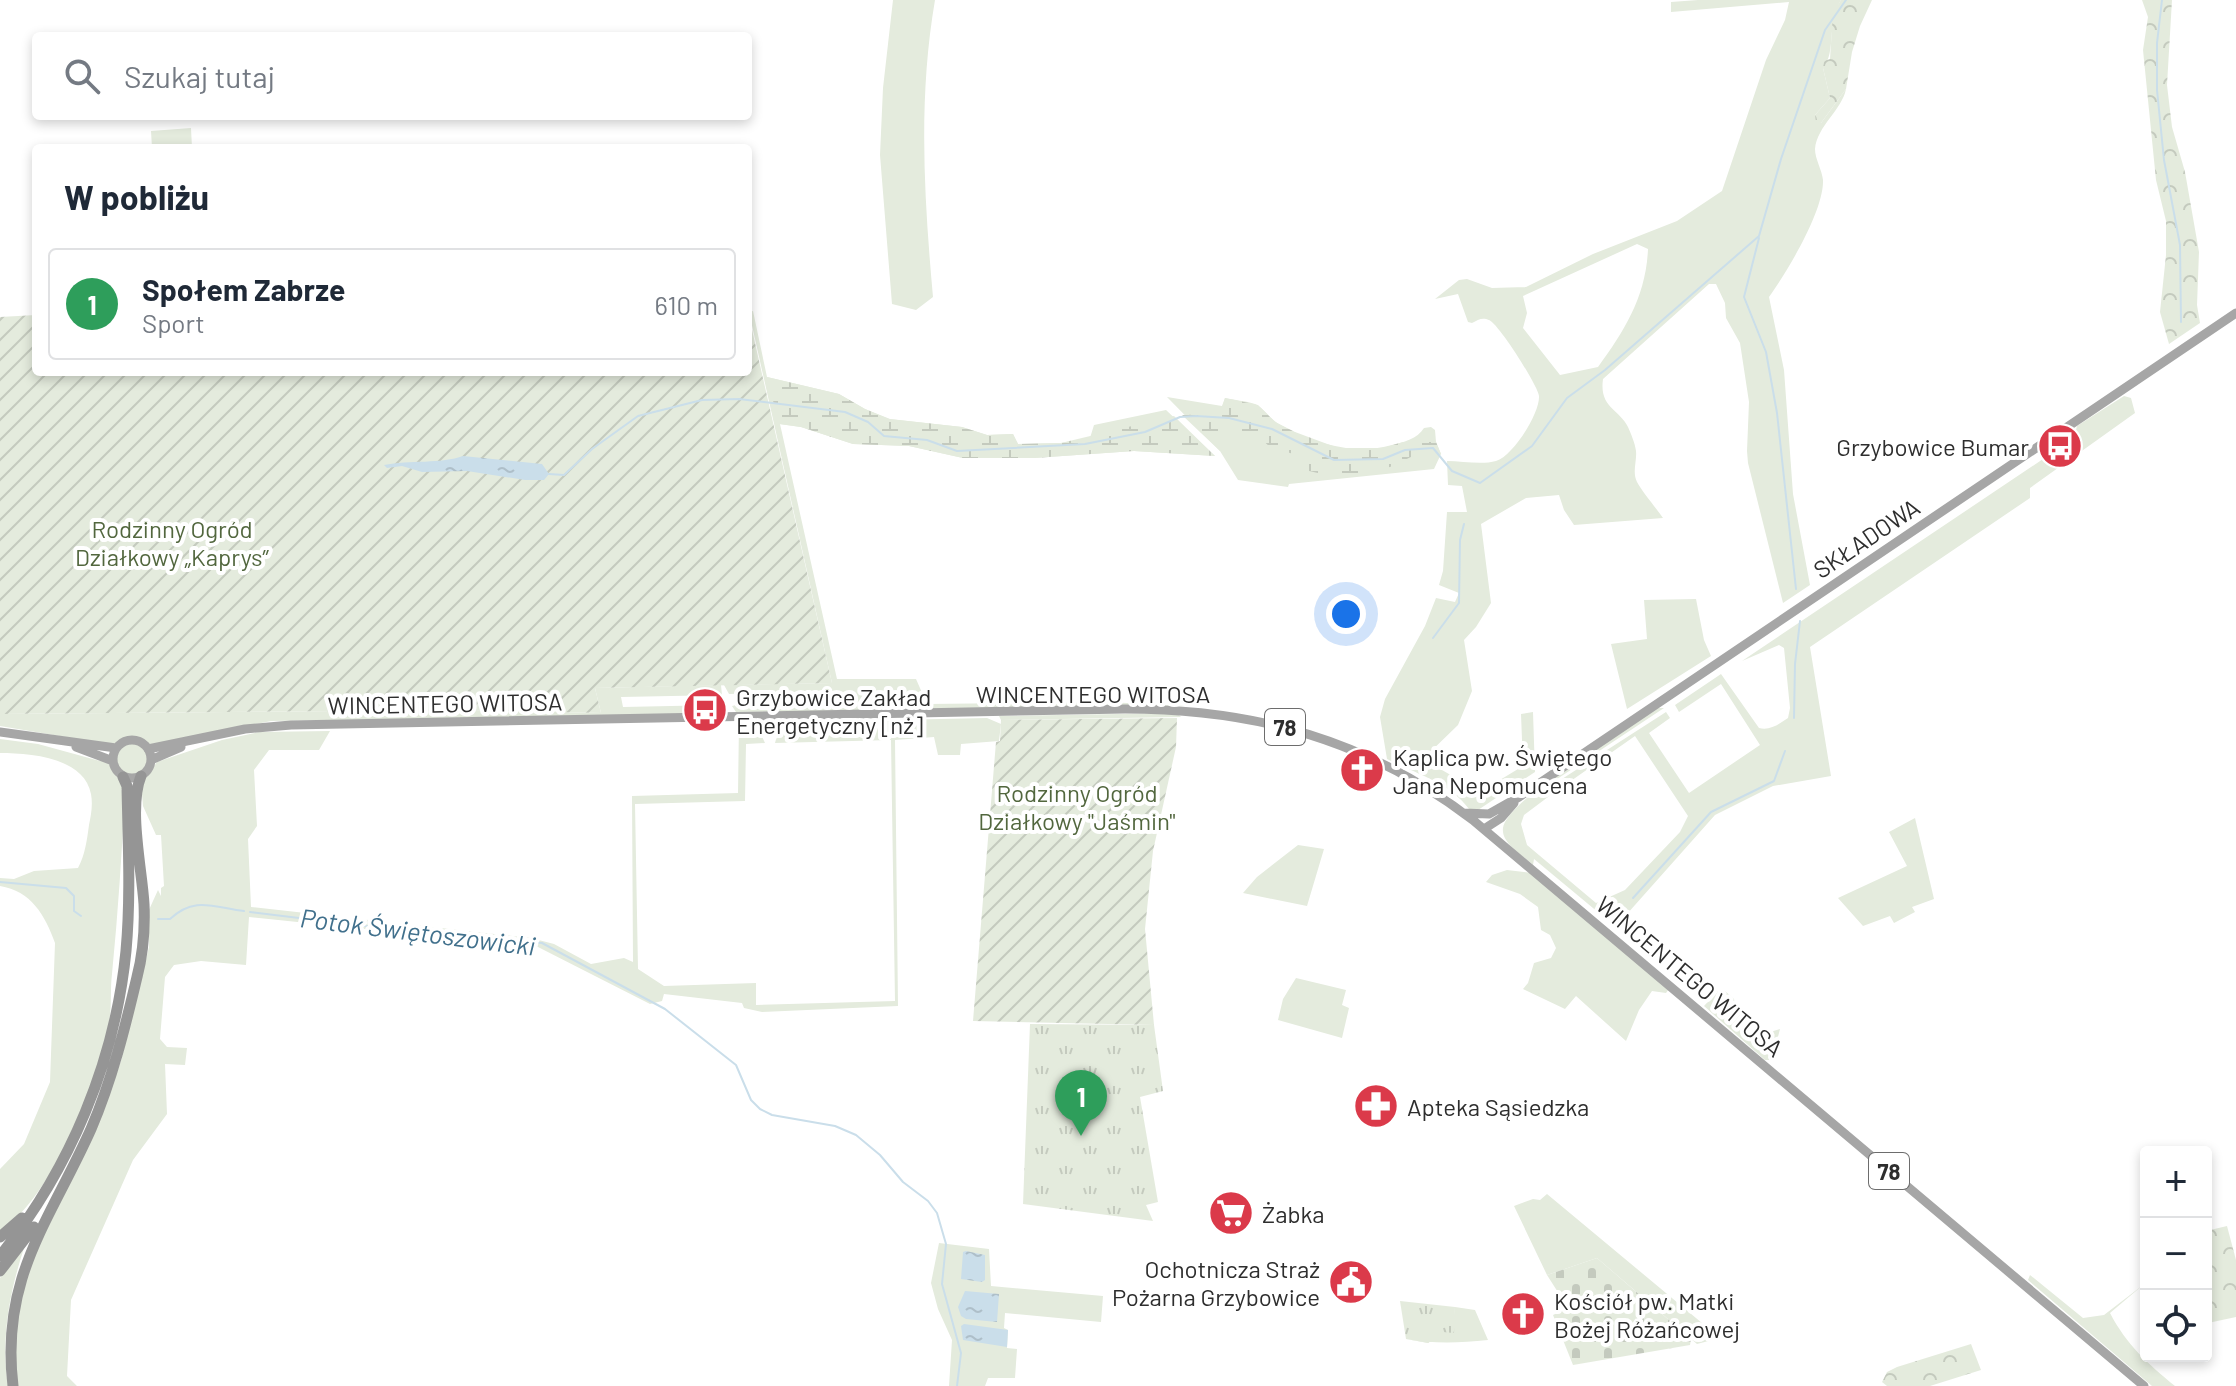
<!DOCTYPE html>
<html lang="pl">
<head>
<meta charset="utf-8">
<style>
  :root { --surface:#fff; --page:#f6f6f7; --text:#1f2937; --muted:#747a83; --line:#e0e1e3; --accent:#7c3aed }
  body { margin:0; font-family:Barlow,sans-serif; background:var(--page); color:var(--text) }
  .controls { position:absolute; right:24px; bottom:24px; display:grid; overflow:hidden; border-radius:8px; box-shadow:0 4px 12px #0003 }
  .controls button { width:72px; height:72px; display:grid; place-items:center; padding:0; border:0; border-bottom:2px solid var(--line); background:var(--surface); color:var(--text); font:40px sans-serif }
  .you { position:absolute; left:1346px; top:614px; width:28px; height:28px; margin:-20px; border:6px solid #fff; border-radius:50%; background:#1a73e8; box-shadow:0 0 0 12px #1a73e833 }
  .badge { display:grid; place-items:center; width:52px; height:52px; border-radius:50%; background:var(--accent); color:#fff; font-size:26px; font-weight:700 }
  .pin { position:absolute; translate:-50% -66px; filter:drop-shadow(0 2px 4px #0008) }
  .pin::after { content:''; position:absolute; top:42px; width:28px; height:24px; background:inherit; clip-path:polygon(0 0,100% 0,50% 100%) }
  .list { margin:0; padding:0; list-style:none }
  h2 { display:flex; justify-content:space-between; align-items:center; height:104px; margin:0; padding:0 32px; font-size:34px }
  h2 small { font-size:26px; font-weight:400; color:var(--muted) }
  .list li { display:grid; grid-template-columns:52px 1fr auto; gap:24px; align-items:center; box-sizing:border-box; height:112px; margin:0 16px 16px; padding:0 16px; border:2px solid var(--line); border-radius:8px }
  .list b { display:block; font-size:30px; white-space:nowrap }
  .list p { margin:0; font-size:26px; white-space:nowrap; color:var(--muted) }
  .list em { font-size:26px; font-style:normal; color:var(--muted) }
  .icon { flex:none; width:44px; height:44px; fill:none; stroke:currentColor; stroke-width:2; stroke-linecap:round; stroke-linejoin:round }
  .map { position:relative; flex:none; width:2236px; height:1386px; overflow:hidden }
  .search { position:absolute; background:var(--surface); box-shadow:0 4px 12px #0003; left:32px; top:32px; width:720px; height:88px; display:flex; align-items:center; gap:20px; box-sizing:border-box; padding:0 28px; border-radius:8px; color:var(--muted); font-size:30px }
  .panel { position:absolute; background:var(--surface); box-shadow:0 4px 12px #0003; left:32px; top:144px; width:720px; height:232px; border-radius:8px }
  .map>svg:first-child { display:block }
  .grass { fill:#e4ebdd; fill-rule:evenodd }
  .forest { fill:url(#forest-crowns) }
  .wetland { fill:url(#wetland-marsh) }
  .cemetery { fill:url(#cemetery-stones) }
  .park { fill:url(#park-tufts) }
  .garden { fill:url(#garden-furrows) }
  .water { fill:url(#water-ripples) }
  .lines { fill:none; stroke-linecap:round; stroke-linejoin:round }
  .stream { stroke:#cadeea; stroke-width:2 }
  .major { stroke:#a6a6a6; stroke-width:9 }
  .highway { stroke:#959595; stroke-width:11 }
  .labels { text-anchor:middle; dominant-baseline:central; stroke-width:8; stroke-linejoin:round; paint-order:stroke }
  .shield { fill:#fff; stroke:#6d6d6d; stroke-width:2 }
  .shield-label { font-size:22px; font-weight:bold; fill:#2e2e2e }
  .poi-label { font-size:24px; fill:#2e2e2e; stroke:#fff; text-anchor:start }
  .park-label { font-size:24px; fill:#52673e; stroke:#fff }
  .street-label { font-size:24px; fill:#2e2e2e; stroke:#fff }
  .water-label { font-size:26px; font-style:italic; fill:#41708c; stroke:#fff }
</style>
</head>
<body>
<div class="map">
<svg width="2236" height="1386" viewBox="0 0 2236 1386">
  <defs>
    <pattern id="forest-crowns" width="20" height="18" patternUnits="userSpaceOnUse" patternTransform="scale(2)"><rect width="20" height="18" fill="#e4ebdd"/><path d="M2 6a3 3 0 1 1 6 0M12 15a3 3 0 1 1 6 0" fill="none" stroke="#c4cabe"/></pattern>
    <pattern id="wetland-marsh" width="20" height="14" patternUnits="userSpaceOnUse" patternTransform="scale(2)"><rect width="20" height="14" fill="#e4ebdd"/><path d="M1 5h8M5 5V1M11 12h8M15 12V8" fill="none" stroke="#c4cabe"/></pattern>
    <pattern id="cemetery-stones" width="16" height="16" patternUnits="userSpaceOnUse" patternTransform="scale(2)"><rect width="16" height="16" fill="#e4ebdd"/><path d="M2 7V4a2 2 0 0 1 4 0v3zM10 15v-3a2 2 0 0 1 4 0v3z" fill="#c4cabe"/></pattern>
    <pattern id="park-tufts" width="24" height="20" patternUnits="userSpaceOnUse" patternTransform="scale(2)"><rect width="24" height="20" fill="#e4ebdd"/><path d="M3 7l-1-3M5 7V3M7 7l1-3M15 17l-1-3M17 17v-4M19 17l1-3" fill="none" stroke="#c4cabe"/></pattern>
    <pattern id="garden-furrows" width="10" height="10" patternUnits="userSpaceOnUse" patternTransform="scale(2)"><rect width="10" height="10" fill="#e4ebdd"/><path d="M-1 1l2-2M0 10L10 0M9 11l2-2" fill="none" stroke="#c4cabe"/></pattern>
    <pattern id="water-ripples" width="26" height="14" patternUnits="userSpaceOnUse" patternTransform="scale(2)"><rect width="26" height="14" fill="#cadeea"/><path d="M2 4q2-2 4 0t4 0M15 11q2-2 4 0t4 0" fill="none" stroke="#aebfc9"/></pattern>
  </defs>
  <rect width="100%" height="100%" fill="#fff"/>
  <!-- grass -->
  <path class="grass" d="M893 0H935C918 99 924 197 933 297L916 310 892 304 880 155 883 88Z
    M1698 0H1841C1826 24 1837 51 1823 68L1830 98 1815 115 1821 123 1846 89C1842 110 1817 126 1815 149 1815 159 1822 170 1823 180 1824 211 1787 272 1769 297L1784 370 1793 494 1810 585 1783 603 1748 463 1747 451 1749 402 1740 343 1726 318 1725 303 1716 284H1709L1603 379C1599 408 1619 409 1628 427 1631 434 1635 443 1636 451 1637 461 1632 472 1637 482 1641 490 1656 508 1663 518L1574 525 1564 510 1559 495 1526 498 1481 524 1491 603 1476 627 1464 640 1472 691 1458 725 1423 759 1480 792 1523 766 1521 714 1533 712 1535 772 1478 810 1469 809C1449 782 1416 774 1387 759L1380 717 1385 699 1425 626 1436 598 1455 602 1459 593 1439 585 1443 571 1447 512H1467L1462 486 1448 485 1447 461C1462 461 1482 465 1496 461 1513 456 1540 413 1539 396 1538 386 1499 324 1489 320 1482 317 1478 320 1472 323L1468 322 1458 294 1435 299 1459 280 1467 279 1492 288 1526 287 1593 254 1677 221 1722 191 1766 60 1785 20 1789 2 1671 12V2ZM1637 244 1648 249C1646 296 1625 330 1598 367L1560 375 1523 328 1527 313 1523 296Z
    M191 128 192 148H152L151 131Z
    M753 311 767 377 839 394 865 409 889 419 962 427 987 435 1013 434 1018 444 1061 443 1090 438 1094 425 1166 410 1215 456 1134 451 1034 458H963L909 446 853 444 801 427 780 424 837 679H916L927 704 1107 702 1187 706 736 712 732 706 736 705 832 703 836 696 834 691 729 694 724 685 832 683 749 312Z
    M2124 396 2131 398 2135 413 2030 488V498L1810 647 1831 776 1773 786 1715 815 1619 923H1611L1534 859 1533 865C1522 855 1501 843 1503 828 1506 800 1630 726 1657 708H1664L1542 789 1534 795V797L1666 712 1670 718 1649 733 1689 793 1760 745 1721 684 1679 712 1675 705 1721 674 1759 728C1770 731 1779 724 1788 718L1790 708 1784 648 1779 645 1742 661 2043 459 2073 442 2077 426ZM1635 736 1688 816 1680 832 1625 890 1596 903 1527 845 1521 824 1524 815 1548 797Z
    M1167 397 1222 406 1225 398C1234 400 1246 401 1255 404 1264 408 1270 419 1279 424 1312 443 1354 456 1392 445 1404 442 1417 439 1424 428L1431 427 1435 430 1436 442 1441 454 1434 469 1289 484 1288 487 1238 480 1220 451Z
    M1696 599 1704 640 1711 656 1627 709 1611 644 1647 639 1644 600Z
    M721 685 722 695 621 697 623 707 719 705 724 708 723 711 692 715 271 721 151 745C136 734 128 735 113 745L0 726V714L469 710 601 713 595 688Z
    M1177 713 1181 717 1001 720 999 716Z
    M987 718 1001 724 999 741 961 744 960 755H938L934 737 895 740 898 1006 762 1012 744 1008 742 1003 664 994 662 1001 650 1004 538 947 249 917 246 965 201 961 174 965 165 977 160 1039 167 1047 187 1048 185 1065 165 1064 167 1114 133 1160 71 1300 67 1376 77 1386H17L13 1345 24 1273 95 1131 121 1061 149 947 148 912 158 890 161 896V888L164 886 161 835H156L143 806 141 783 157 762 222 740 259 732 330 731 319 750H269L254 770 257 826 248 839 251 907 531 938 554 944 591 964 624 958 633 962 632 796 738 793 739 722 760 732 765 743 746 744 745 801 635 804 638 969 664 986 756 983V1005L895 1001 891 740 775 743C779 728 789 725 802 722Z
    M0 739 38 744 100 761 102 759C112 765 120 777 124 787L121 790 125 791C122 852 118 913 112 974 110 990 112 1007 109 1023 95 1088 55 1192 0 1232V1169L24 1144 50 1082 55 943C45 915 31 891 0 886V878L14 879 34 871 78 868C85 855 87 840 89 825 91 815 93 805 91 794 84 757 29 753 0 753Z
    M116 759a16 16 0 1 1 32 0a16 16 0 1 1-32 0Z
    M1915 818 1934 899 1912 907 1915 912 1894 923 1890 916 1863 926 1838 898 1907 866 1889 832Z
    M1298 845 1324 849 1307 906 1243 893 1257 877Z
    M1507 870 1532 873 1669 989 1666 993 1652 991 1639 1010 1626 1041 1576 996 1565 1009 1523 989 1528 983 1534 963 1551 958 1556 948 1550 935 1541 930 1538 907 1520 894 1486 882 1492 875Z
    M1296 978 1346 990 1342 1005 1349 1008 1342 1038 1278 1020 1283 999Z
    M1718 991 1721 994 1725 991 1734 999 1735 1004 1767 1033 1780 1029 1772 1060H1765L1704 1006Z
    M1547 1194 1720 1338 1697 1344 1597 1258 1547 1275 1514 1206 1533 1199 1540 1200Z
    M939 1243 989 1249 991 1286 1103 1296 1101 1322 1005 1313 1004 1328 1008 1330 1007 1348 1017 1349 1015 1378H988L985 1386H949L952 1340 938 1309 931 1283Z
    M24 1248C9 1294 1 1338 8 1386H0V1278Z
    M2030 1275 2083 1318 2104 1315 2143 1285 2110 1313C2126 1344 2148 1364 2175 1386H2152L2028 1280Z
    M1455 1307 1475 1310 1488 1340C1459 1343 1435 1344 1406 1339L1428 1343 1430 1331 1454 1315Z"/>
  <!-- forest -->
  <path class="forest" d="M1841 0H1872L1860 26 1852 52 1846 89 1821 123 1816 122 1815 115 1830 98 1823 68 1824 61 1830 59 1833 12Z
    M2142 0H2172L2167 85 2172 127 2185 172 2199 252 2197 305 2200 323 2169 344 2160 312 2166 255V221L2156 180 2143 50 2148 17Z
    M2227 1226 2236 1260V1317L2208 1323 2206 1231Z
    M1971 1344 1981 1370 1930 1386H1887L1882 1382 1887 1372 1897 1367Z"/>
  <!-- wetland -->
  <path class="wetland" d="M767 377 839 394 865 409 890 419 962 427 987 435 1013 434 1018 444 1061 443 1174 416 1215 456 1134 451 1034 458H963L909 446 853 444 801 427 779 424Z
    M1225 398 1258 405 1275 422 1295 432 1338 448H1383L1403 442H1436L1441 454 1413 456 1390 467 1339 478 1305 470 1300 456 1270 447 1257 435 1219 429 1220 451 1182 415 1220 414Z"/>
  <!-- cemetery -->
  <path class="cemetery" d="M1597 1258 1691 1339 1690 1345 1573 1365 1553 1315 1568 1308 1547 1275Z"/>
  <!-- park -->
  <path class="park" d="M1030 1024 1154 1025 1163 1091 1140 1097 1158 1202 1146 1205 1153 1221 1023 1204Z
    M1400 1301 1455 1307 1454 1333 1431 1331 1429 1343 1406 1339Z"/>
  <!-- garden -->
  <path class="garden" d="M748 312 832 683 595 688 601 713 469 710 0 714V317L36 315V372H748Z
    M1177 718 1176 747 1153 851 1145 929 1154 1025 973 1021 996 742 1000 741 1001 720Z"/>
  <!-- water -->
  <path class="water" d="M463 456 542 464 549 474 544 480H525L467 471 422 472 402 466 387 468 384 465C409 460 442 464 463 456Z
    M966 1251 985 1255V1280L982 1282 961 1279 963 1252Z
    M965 1291 999 1294 997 1322 966 1319 961 1316 958 1307Z
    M964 1324 1008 1330 1007 1347 963 1340 961 1326Z"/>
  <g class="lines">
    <!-- stream -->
    <path class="stream" d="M2162 0 2157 43V90L2164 160 2180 245 2181 322
      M1759 238 1744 297 1766 352 1777 413 1796 589
      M549 474 564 475 592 449 638 416 702 400 739 399 845 412 868 422 884 436 927 440 957 451 1085 444 1145 432 1180 417 1196 416 1229 418 1272 429 1334 460 1383 459 1405 450 1433 448 1452 471 1480 483 1532 446 1567 398 1605 370 1759 236 1781 159 1825 30 1846 0
      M1433 638 1459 603 1460 540 1464 524
      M1794 718 1795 664 1800 621
      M0 882 66 888 74 896V911L81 916
      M1633 898 1711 812 1774 781 1785 751
      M250 912 463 938 542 943 665 1009 736 1065 751 1100 760 1109 772 1115 835 1126 856 1135 880 1155 903 1182 928 1201 937 1213 946 1244 942 1284 961 1353 957 1386
      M158 919H170C194 896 213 907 244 911"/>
    <!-- major -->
    <path class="major" d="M0 732 116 748
      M113 759a19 19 0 1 1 38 0a19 19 0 1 1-38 0Z
      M76 747 113 761
      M148 749 245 729 291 725 1125 709C1256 709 1369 740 1474 821L2144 1386
      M151 760 181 747
      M1464 813 1489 814 1519 797 2236 313
      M1484 829 1501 818 1514 803"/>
    <!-- highway -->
    <path class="highway" d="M0 1237 22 1218
      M0 1256C70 1169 115 1062 126 951 131 896 128 841 127 786L123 777
      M0 1271 34 1227
      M13 1386C0 1277 50 1221 91 1129 112 1080 125 1028 137 977 143 954 145 928 144 904 142 869 128 808 141 776"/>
  </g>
  <!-- icons -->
  <defs>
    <g id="bus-disc" transform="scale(2.3)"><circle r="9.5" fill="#db3a4a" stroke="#fff"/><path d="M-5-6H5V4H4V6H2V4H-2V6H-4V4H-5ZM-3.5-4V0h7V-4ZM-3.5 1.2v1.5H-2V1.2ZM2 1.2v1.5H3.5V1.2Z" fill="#fff"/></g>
    <g id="church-disc" transform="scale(2.3)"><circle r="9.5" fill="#db3a4a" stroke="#fff"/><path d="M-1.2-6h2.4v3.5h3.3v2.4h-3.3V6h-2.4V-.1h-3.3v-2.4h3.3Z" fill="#fff"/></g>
    <g id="pharmacy-disc" transform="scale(2.3)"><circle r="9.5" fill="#db3a4a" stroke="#fff"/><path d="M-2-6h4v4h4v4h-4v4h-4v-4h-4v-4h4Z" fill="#fff"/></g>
    <g id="supermarket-disc" transform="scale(2.3)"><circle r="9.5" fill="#db3a4a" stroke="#fff"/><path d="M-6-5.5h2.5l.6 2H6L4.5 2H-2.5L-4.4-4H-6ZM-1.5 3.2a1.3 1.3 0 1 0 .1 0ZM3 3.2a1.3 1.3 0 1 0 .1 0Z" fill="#fff"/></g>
    <g id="civic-disc" transform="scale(2.3)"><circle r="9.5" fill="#db3a4a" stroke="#fff"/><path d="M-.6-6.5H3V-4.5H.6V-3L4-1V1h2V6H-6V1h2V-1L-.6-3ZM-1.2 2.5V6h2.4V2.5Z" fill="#fff"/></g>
  </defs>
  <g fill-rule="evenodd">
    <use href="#bus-disc" x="2060" y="446"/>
    <use href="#bus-disc" x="705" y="710"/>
    <use href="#church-disc" x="1362" y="770"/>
    <use href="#pharmacy-disc" x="1376" y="1106"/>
    <use href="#supermarket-disc" x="1231" y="1213"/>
    <use href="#civic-disc" x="1351" y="1282"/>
    <use href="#church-disc" x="1523" y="1314"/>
  </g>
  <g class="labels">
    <!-- shield labels -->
    <g class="shield">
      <rect x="1265" y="709" width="40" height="36" rx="6"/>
      <rect x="1869" y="1153" width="40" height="36" rx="6"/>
    </g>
    <g class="shield-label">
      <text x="1285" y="727">78</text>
      <text x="1889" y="1171">78</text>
    </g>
    <!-- poi labels -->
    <g class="poi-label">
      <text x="2029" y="446" text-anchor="end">Grzybowice Bumar</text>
      <text x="736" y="696">Grzybowice Zakład<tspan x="736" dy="28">Energetyczny [nż]</tspan></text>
      <text x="1393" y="756">Kaplica pw. Świętego<tspan x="1393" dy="28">Jana Nepomucena</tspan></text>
      <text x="1407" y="1106">Apteka Sąsiedzka</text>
      <text x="1262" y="1213">Żabka</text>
      <text x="1320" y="1268" text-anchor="end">Ochotnicza Straż<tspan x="1320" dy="28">Pożarna Grzybowice</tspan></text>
      <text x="1554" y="1300">Kościół pw. Matki<tspan x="1554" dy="28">Bożej Różańcowej</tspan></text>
    </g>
    <!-- park labels -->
    <g class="park-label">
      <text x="172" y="528">Rodzinny Ogród<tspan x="172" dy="28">Działkowy „Kaprys”</tspan></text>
      <text x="1077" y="792">Rodzinny Ogród<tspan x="1077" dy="28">Działkowy "Jaśmin"</tspan></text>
    </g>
    <!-- street labels -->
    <g class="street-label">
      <text transform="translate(1866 538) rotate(-34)">SKŁADOWA</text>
      <text x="1093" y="693">WINCENTEGO WITOSA</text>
      <text transform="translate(445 703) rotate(-1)">WINCENTEGO WITOSA</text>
      <text transform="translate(1690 976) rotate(40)">WINCENTEGO WITOSA</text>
    </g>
    <!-- water labels -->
    <g class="water-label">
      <text transform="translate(418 931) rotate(7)">Potok Świętoszowicki</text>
    </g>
  </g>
</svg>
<div class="controls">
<button>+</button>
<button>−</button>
<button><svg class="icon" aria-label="locate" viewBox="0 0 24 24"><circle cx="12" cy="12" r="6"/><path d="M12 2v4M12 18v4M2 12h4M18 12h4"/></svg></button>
</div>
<div class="you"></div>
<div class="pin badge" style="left:1081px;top:1136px;background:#2e9e5b">1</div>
<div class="search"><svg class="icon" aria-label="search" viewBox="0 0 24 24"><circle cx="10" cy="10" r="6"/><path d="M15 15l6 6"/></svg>Szukaj tutaj</div>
<section class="panel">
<h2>W pobliżu<small></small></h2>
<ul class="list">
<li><span class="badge" style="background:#2e9e5b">1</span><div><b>Społem Zabrze</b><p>Sport</p></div><em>610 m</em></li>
</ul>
</section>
</div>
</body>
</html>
